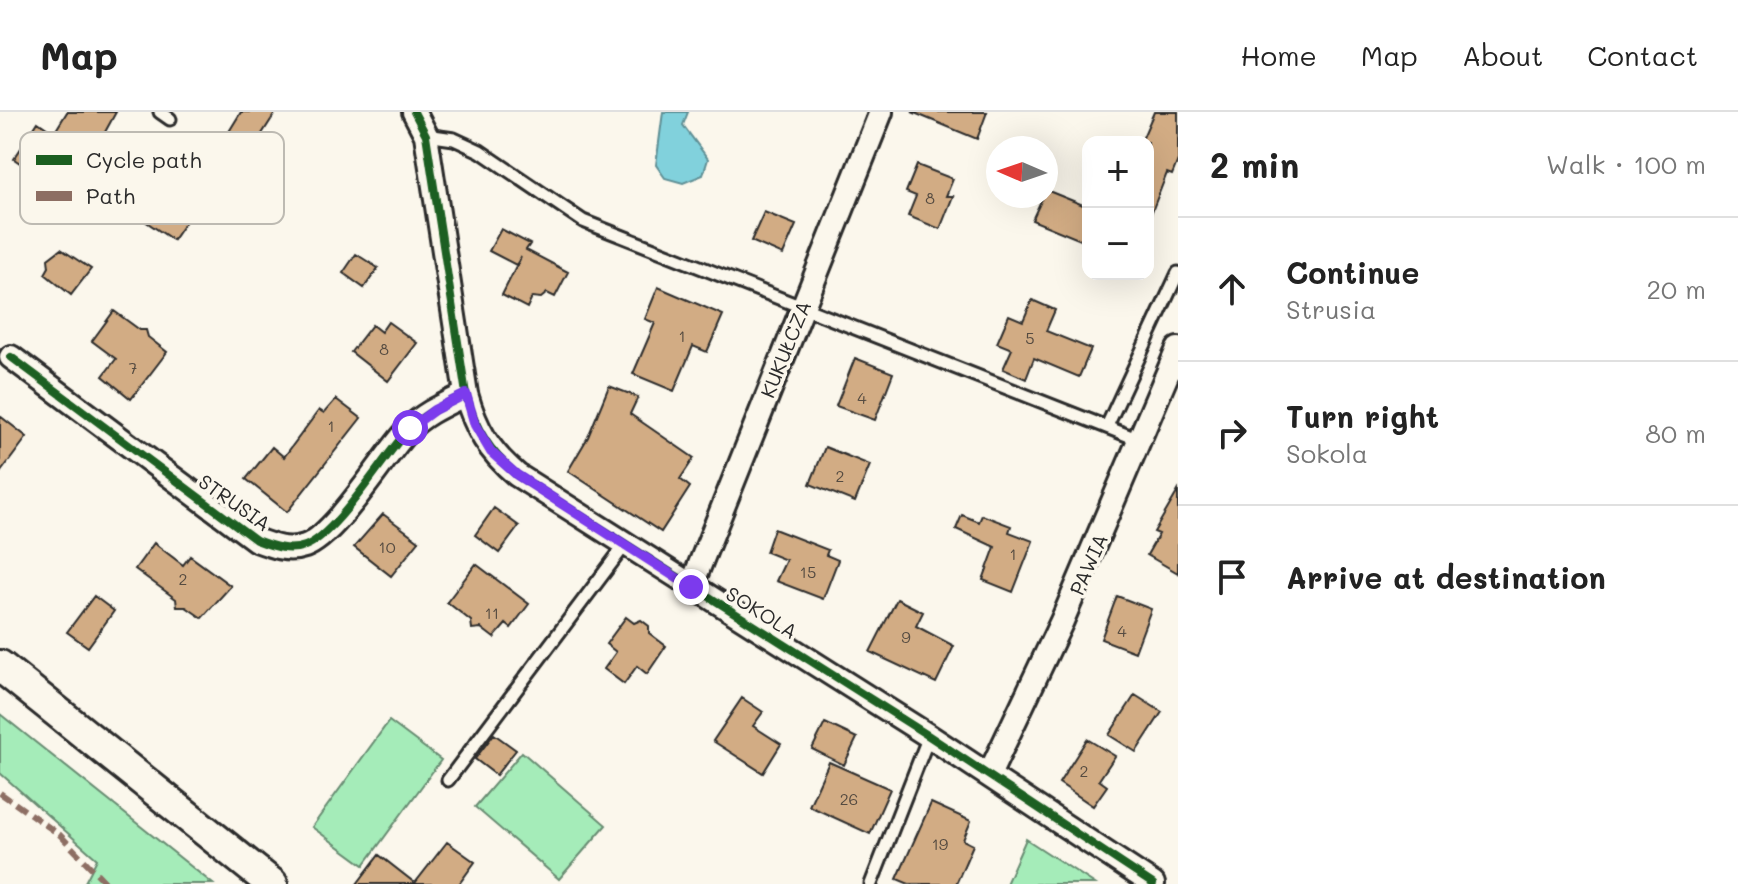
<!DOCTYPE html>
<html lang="en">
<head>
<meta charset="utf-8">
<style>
  :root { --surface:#fff; --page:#f6f6f6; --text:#222; --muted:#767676; --line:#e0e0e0 }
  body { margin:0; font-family:Mali,sans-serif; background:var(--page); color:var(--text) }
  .controls { position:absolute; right:24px; top:24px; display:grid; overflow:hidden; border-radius:16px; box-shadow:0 8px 32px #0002 }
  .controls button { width:72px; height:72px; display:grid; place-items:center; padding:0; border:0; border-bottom:2px solid var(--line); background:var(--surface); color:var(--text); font:40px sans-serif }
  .compass { position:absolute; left:986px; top:24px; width:72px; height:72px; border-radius:50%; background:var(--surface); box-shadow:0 8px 32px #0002; rotate:272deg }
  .stop { position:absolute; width:24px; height:24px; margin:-18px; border:6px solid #7c3aed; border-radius:50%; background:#fff }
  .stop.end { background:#7c3aed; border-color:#fff; box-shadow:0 2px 8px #0008 }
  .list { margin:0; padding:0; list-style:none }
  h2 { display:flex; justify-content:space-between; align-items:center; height:104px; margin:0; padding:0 32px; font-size:34px }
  h2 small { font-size:26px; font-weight:400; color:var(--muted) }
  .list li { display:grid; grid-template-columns:52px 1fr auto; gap:24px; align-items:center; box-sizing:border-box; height:144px; padding:0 32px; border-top:2px solid var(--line) }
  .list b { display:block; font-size:30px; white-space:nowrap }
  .list p { margin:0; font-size:26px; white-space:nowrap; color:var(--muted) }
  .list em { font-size:26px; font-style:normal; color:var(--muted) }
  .icon { flex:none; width:44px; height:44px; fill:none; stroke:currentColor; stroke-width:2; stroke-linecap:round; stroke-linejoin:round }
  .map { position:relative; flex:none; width:1178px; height:772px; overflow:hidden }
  header { display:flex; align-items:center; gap:48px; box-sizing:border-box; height:112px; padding:0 40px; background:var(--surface); border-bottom:2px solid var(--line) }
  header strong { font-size:38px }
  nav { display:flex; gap:44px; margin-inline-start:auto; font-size:28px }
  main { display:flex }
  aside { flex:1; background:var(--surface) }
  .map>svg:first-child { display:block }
  .green { fill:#a5ecb9; stroke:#688c72; stroke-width:2 }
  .water { fill:#81d1dc; stroke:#5f8f95; stroke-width:2 }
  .building { fill:#d2ac84; stroke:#2b2b2b; stroke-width:2 }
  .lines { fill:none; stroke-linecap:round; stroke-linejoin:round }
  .service-casing { stroke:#2b2b2b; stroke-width:17 }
  .minor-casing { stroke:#2b2b2b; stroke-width:28 }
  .secondary-casing { stroke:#2b2b2b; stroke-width:36 }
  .service { stroke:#fbf7ec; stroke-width:11 }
  .minor { stroke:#fbf7ec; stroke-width:22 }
  .secondary { stroke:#fbf7ec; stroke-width:30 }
  .quiet { stroke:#8d6e63; stroke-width:6; stroke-dasharray:12 6; stroke-linecap:butt }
  .cycleway-casing { stroke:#fbf7ec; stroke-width:13 }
  .cycleway { stroke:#1b5e20; stroke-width:8 }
  .route { stroke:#7c3aed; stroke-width:10 }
  .labels { text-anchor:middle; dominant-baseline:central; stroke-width:7; stroke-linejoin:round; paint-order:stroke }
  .number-label { font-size:16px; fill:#554b41 }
  .street-label { font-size:20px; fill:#2b2b2b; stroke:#fbf7ec }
  .key { fill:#fbf7ec; stroke:#bdbab2; stroke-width:2 }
  .key-label { font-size:22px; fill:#2b2b2b }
</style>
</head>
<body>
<header>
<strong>Map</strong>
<nav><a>Home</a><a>Map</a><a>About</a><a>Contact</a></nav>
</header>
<main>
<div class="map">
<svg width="1178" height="772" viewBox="0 0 1178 772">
  <rect width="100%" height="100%" fill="#fbf7ec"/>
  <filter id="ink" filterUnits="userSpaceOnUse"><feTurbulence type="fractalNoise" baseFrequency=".0125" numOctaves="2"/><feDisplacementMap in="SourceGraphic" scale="16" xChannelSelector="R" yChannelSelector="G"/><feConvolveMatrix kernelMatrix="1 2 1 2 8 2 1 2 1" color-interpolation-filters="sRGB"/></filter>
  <g filter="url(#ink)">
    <!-- green -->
    <path class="green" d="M0 602 213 772H84L97 747 0 661Z
      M389 609 441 648 364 753 312 715Z
      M522 640 606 713 559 767 475 695Z
      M1026 727 1095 772H1006Z"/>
    <!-- water -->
    <path class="water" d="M663 0H688L683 13 708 47 703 63 683 71 665 66 656 53Z"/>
    <!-- building -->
    <path class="building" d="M67 0H116L99 31 96 29 89 40 56 18Z
      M241 0H276L251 39 246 35 221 69 216 65 173 128 145 109 197 32 214 44Z
      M912 0H987L977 27Z
      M1154 0H1178V48L1172 63 1167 61 1149 107 1148 30H1141Z
      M38 10 57 23 32 59 14 47Z
      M917 53 953 67 946 84H953L940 117 908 104 916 84 906 80Z
      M1046 78 1088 95V131L1032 108Z
      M764 100 796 113 783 143 751 129Z
      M501 117 530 132 526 138 568 160 555 185 547 181 541 186 532 185 527 196 502 183 521 145 516 153 489 139Z
      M61 137 91 157 71 183 45 162 49 155 48 147Z
      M356 142 378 156 364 176 343 161Z
      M658 175 723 203 707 240 693 234 674 279 633 262 655 211 645 207Z
      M1032 188 1055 198 1046 219 1091 237 1079 265 1034 246 1026 267 1003 257 1012 237 997 231 1009 203 1023 209Z
      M114 199 140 218H146L148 225 167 240 131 287 103 264 116 247 92 229Z
      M388 210 417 231 388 269 351 240 372 213 381 220Z
      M855 246 893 261 875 308 836 294Z
      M609 274 638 285 630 302 694 346 680 367 690 375 661 420 568 359 588 325Z
      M336 287 361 306 287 400 246 367 272 335 284 345 319 298 324 301Z
      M0 304 27 325 0 361Z
      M825 335 870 353 855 390 810 372Z
      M1178 379V461L1147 443 1159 422 1154 420Z
      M494 396 519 414 499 441 475 423Z
      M383 402 419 429 391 464 354 435Z
      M962 403 979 410 982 403 1011 414 1009 420 1033 429 1013 480 983 468 995 435 956 417Z
      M774 417 828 438 826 443 838 448 823 487 776 469 786 448 766 440Z
      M154 431 183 453 190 444 231 474 202 506 186 495H177L176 487 135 457Z
      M476 452 529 492 511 516 506 512 494 526 481 516 472 517 471 509 447 490Z
      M94 484 114 499 88 535 67 520Z
      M1117 484 1151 497 1135 540 1101 527Z
      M897 487 923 500 916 514 954 534 936 571 870 540Z
      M626 505 634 511 641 508 649 514V521L666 534 647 562 637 554 624 572 604 557 616 540 606 532Z
      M1135 583 1162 600 1136 640 1109 623Z
      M742 586 763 600 753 614 781 632 763 661 713 629Z
      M825 611 857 626 844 653 812 637Z
      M494 622 516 638 496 663 475 647Z
      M1087 627 1115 644 1099 668 1107 674 1093 694 1059 671Z
      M829 650 890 677 870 722 809 694Z
      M931 691 971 709 963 728 973 733 956 772H909L897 767Z
      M447 730 475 750 459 772H357L379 743 415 771Z"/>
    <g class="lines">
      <!-- service casing -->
      <g class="service-casing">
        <path id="service" d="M160 0 170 7
          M426 23 454 27 480 39 583 109 1142 329
          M1107 314 1178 161
          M448 668 625 433
          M871 772 929 624"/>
      </g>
      <!-- minor casing -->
      <g class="minor-casing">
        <path id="minor" d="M414 0 426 23 466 282C476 318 489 339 517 363L929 624 1153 772
          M11 245 256 428C272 434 288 440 305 434 336 423 383 345 408 318 424 301 446 292 466 282
          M691 475 881 0
          M989 663 1062 509 1178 237"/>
      </g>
      <!-- secondary casing -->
      <g class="secondary-casing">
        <path id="secondary" d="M0 554 272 772"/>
      </g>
      <!-- service -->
      <use href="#service" class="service"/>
      <!-- minor -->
      <use href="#minor" class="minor"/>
      <!-- secondary -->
      <use href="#secondary" class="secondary"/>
      <!-- quiet -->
      <path class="quiet" d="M0 681 60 723 107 772"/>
      <!-- cycleway casing -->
      <g class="cycleway-casing">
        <path id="cycleway" d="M414 0 426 23 466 282C476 318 489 339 517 363L929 624 1153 772
          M11 245 256 428C272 434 288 440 305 434 336 423 383 345 408 318 424 301 446 292 466 282"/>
      </g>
      <!-- cycleway -->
      <use href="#cycleway" class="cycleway"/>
    </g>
  </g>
  <g class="lines" filter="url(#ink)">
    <!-- route -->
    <path class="route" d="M410 316 434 298 466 282 475 313 491 340 517 363 691 475"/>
  </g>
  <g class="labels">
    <!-- number labels -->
    <g class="number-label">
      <text x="930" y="85">8</text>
      <text x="682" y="223">1</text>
      <text x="1030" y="225">5</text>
      <text x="384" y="236">8</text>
      <text x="133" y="255">7</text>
      <text x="862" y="285">4</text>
      <text x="331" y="313">1</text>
      <text x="840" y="363">2</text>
      <text x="387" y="434">10</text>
      <text x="1013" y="441">1</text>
      <text x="808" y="459">15</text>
      <text x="183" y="466">2</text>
      <text x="492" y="500">11</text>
      <text x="1122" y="518">4</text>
      <text x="906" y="524">9</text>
      <text x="1084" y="658">2</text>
      <text x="849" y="686">26</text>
      <text x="940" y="731">19</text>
    </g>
    <!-- street labels -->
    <g class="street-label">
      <text transform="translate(785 237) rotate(-68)">KUKUŁCZA</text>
      <text transform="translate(235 390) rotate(35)">STRUSIA</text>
      <text transform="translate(1088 452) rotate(-66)">PAWIA</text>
      <text transform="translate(762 500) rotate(32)">SOKOLA</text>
    </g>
  </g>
  <!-- legend -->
  <rect x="20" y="20" width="264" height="92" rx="12" class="key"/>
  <rect x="36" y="43" width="36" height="10" fill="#1b5e20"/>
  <rect x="36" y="79" width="36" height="10" fill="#8d6e63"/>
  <g class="key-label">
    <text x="86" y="56">Cycle path</text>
    <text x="86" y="92">Path</text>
  </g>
</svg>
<div class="controls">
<button>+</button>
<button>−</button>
</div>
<svg class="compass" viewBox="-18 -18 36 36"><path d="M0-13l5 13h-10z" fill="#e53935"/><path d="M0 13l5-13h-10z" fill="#767676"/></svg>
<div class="stop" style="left:410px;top:316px"></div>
<div class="stop end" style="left:691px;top:475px"></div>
</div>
<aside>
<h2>2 min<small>Walk · 100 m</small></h2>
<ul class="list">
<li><svg class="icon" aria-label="ahead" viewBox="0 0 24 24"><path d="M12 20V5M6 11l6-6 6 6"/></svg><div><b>Continue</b><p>Strusia</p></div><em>20 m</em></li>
<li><svg class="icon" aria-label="right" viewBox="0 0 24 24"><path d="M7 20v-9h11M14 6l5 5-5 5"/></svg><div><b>Turn right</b><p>Sokola</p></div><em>80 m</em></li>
<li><svg class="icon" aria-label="arrive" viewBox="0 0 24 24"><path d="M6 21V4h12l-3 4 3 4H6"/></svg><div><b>Arrive at destination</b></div></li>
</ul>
</aside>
</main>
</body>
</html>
